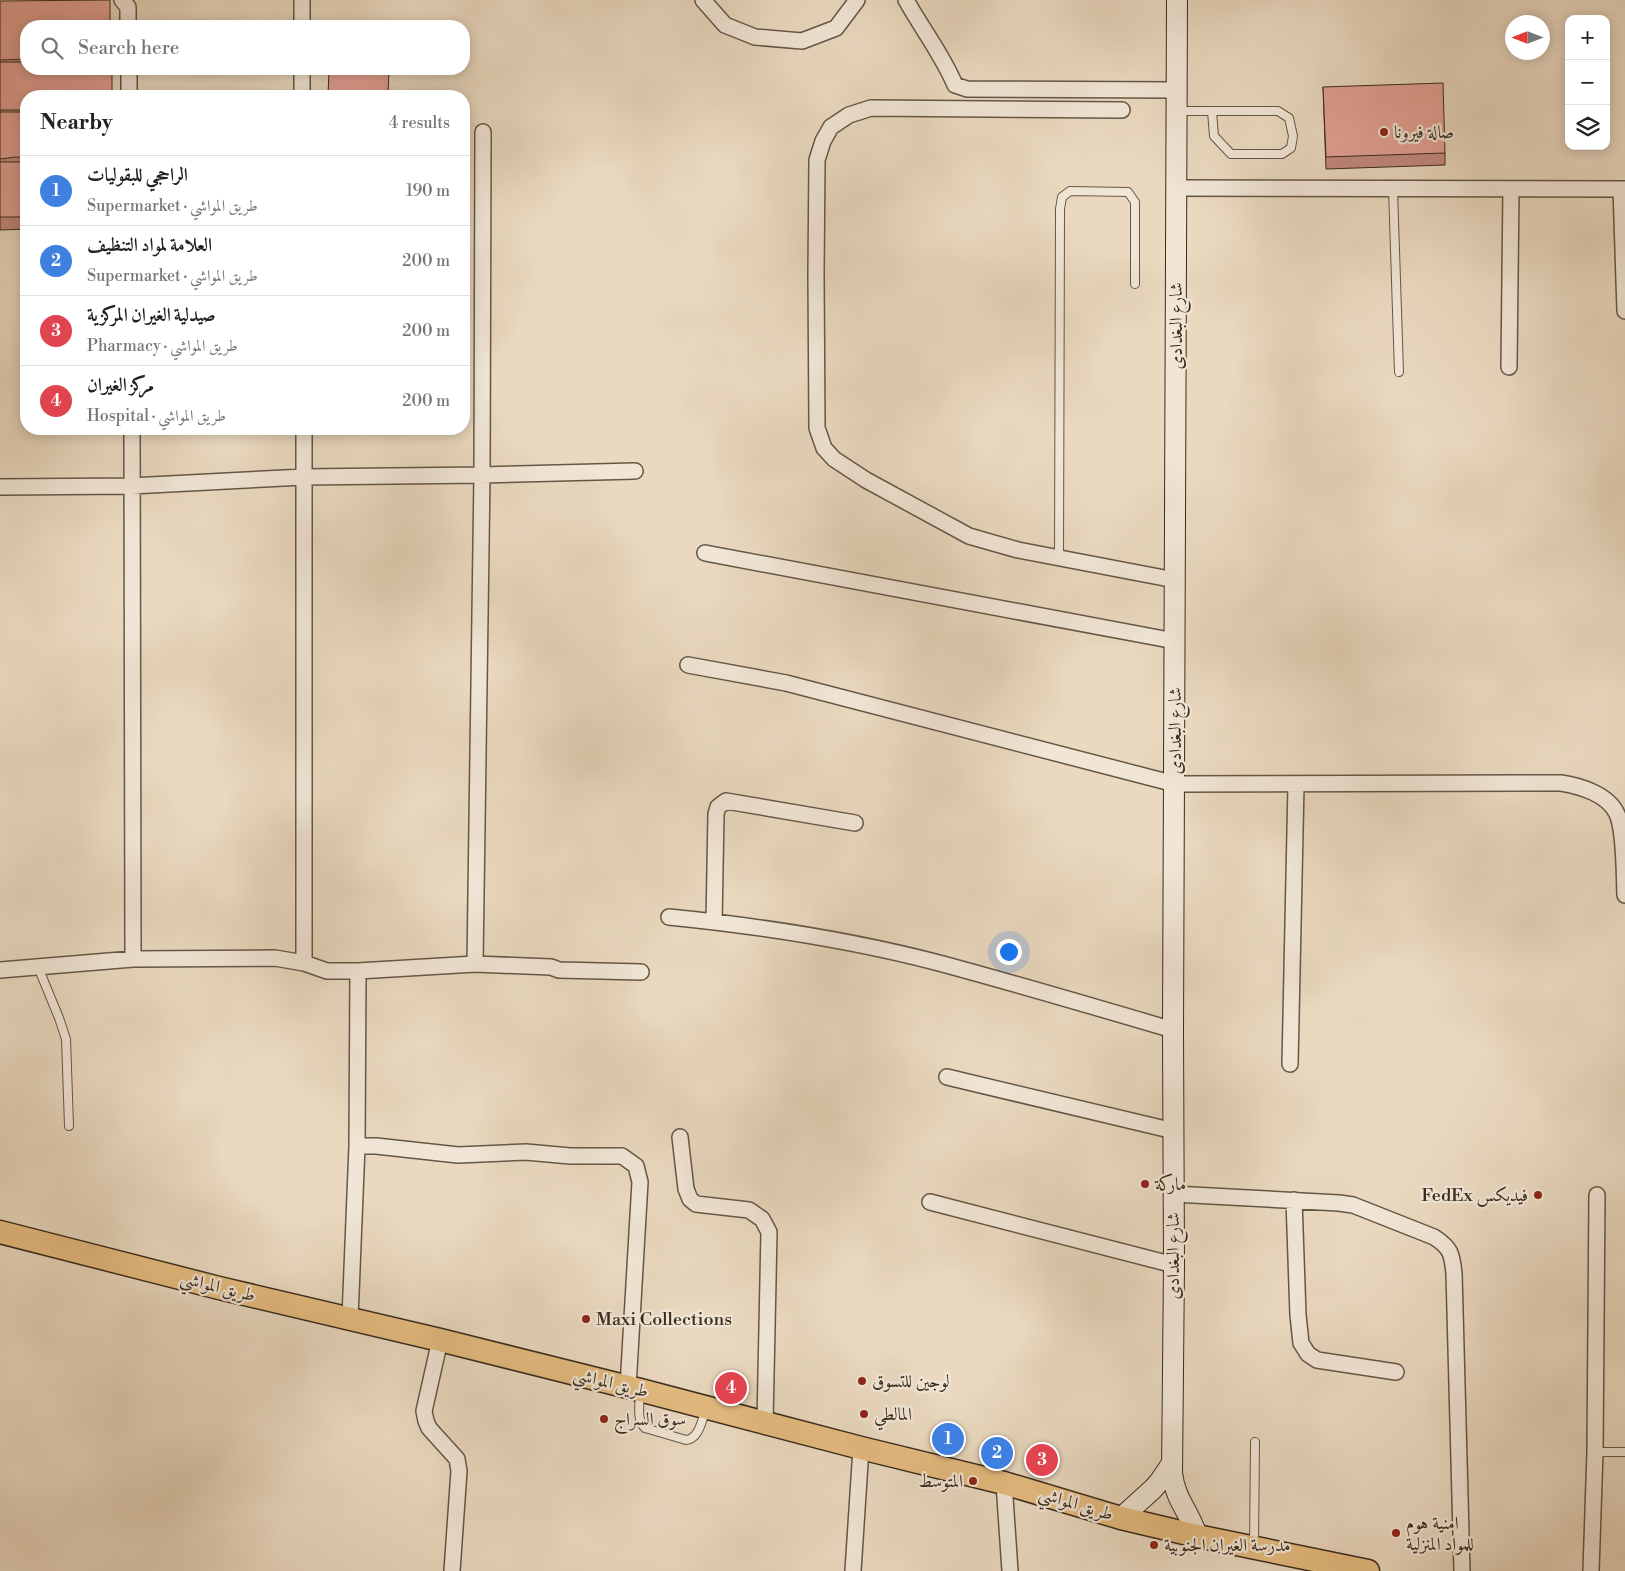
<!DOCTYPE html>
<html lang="en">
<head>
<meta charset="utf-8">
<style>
  :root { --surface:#fff; --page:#f6f6f6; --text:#222; --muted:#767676; --line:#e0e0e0; --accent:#db2777 }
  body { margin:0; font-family:"Libre Bodoni",Amiri,serif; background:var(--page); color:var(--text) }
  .controls { position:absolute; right:15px; top:15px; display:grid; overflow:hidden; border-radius:10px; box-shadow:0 2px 12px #0003 }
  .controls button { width:45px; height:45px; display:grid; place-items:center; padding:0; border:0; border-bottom:1px solid var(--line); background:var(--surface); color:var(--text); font:25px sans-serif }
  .compass { position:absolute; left:1505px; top:15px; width:45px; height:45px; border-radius:50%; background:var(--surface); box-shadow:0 2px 12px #0003; rotate:270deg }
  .you { position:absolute; left:1008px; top:951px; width:18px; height:18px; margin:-12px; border:4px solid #fff; border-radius:50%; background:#1a73e8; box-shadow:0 0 0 8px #1a73e833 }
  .badge { display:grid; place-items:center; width:32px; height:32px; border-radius:50%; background:var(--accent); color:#fff; font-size:16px; font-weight:700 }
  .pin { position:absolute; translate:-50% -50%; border:2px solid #fff; box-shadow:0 1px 5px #0006 }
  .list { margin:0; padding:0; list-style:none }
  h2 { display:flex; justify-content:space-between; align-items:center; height:65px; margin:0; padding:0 20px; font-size:21px }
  h2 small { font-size:16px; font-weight:400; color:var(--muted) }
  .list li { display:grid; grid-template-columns:32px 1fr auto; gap:15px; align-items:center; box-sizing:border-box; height:70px; padding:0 20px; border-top:1px solid var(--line) }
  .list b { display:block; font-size:19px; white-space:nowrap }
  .list p { margin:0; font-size:16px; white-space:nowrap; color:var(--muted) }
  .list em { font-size:16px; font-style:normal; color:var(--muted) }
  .icon { flex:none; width:28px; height:28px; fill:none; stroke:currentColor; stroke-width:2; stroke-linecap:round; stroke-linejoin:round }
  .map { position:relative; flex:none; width:1625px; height:1571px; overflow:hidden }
  .search { position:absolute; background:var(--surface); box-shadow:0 2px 12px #0003; left:20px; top:20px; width:450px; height:55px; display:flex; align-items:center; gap:12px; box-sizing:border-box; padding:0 18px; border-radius:20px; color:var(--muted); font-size:19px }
  .panel { position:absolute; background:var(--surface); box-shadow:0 2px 12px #0003; left:20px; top:90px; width:450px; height:345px; border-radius:20px }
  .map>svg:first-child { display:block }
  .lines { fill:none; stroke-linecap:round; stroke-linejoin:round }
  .lane-casing { stroke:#655746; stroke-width:10 }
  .street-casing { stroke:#655746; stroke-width:18 }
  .secondary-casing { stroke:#392c1d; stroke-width:22 }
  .primary-casing { stroke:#392c1d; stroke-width:25 }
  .lane { stroke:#f1e6d6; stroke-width:8 }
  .street { stroke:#f1e6d6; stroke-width:15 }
  .secondary { stroke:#f1e6d6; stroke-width:20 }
  .primary { stroke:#e5bc80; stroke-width:22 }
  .wall { fill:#c38a7f; stroke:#392c1d }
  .building { fill:#e3a194; stroke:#392c1d }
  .poi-dot { fill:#8f2418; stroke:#f1e6d6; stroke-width:2 }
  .labels { text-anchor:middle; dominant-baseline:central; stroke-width:4.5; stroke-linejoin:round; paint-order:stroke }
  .poi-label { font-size:18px; fill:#392c1d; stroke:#f1e6d6; text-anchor:start }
  .street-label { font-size:18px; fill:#392c1d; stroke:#f1e6d6 }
</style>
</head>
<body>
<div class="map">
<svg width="1625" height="1571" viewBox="0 0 1625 1571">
  <rect width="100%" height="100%" fill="#ead9c0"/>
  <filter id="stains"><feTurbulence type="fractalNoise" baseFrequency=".004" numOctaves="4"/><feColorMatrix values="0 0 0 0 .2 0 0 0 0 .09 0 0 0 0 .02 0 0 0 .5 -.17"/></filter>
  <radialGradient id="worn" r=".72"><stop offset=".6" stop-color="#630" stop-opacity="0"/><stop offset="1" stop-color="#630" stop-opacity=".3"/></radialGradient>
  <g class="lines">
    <!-- lane casing -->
    <g class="lane-casing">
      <path id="lane" d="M1178 111H1278L1289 118 1293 136 1291 148 1282 154H1231L1214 136 1212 111
        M1393 189 1399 372
        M1059 559 1060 209 1062 197 1070 191 1128 192 1135 202V284
        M38 967 59 1018 66 1039 69 1126
        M640 1391C640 1403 636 1420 645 1428L686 1440C699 1439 702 1420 706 1409
        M1595 1452H1625
        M1254 1546 1255 1442"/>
    </g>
    <!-- street casing -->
    <g class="street-casing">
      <path id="street" d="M122 0 128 7V26
        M302 0V26
        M703 0 725 25 755 37 802 41 836 28 857 0
        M906 0C922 29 942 54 955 85L967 89 1176 90
        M129 69V96
        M302 69V96
        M1122 110 871 108 849 115 831 127 823 141 817 160 816 274 817 428 824 448 834 459 866 480 969 536 1018 550 1175 580
        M1176 188 1625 189
        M1621 189 1625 311
        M1509 367 1511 189
        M132 429 133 959
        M0 487 131 486 304 477 482 475 483 132
        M705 553 1175 641
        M688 665 786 683 1175 784 1561 783C1580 786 1608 794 1617 814 1625 831 1624 875 1625 895
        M669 917C759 926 851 940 939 963 1017 984 1095 1007 1173 1030
        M714 922 716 814 718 807 726 801 855 823
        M304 963V429
        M475 964 551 967 559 970 641 972
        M0 970 133 959 275 958 304 963 327 971H358L475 964 482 475 635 471
        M1290 1064 1296 785
        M947 1077 1174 1131
        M680 1137 686 1189 690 1199 696 1204 749 1210 762 1219 769 1232 765 1422
        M357 1146H376L458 1155 526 1152 570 1156H622L636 1166 640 1182 628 1387
        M1174 1194 1339 1203 1353 1205 1434 1237C1451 1248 1452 1254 1454 1273L1462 1571
        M1294 1200 1298 1315 1301 1343 1308 1354 1317 1360 1396 1372
        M930 1202 1174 1265
        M350 1318 357 1146 358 971
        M440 1340 424 1411 426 1421 429 1428 457 1459 459 1471 452 1571
        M1004 1483 1010 1571
        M853 1571 861 1448
        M1591 1571 1595 1452 1597 1195"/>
    </g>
    <!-- secondary casing -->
    <g class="secondary-casing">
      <path id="secondary" d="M1177 0 1173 1030 1174 1265 1172 1473C1175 1500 1190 1512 1197 1536
        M1121 1518 1153 1489 1160 1481 1172 1463"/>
    </g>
    <!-- primary casing -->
    <g class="primary-casing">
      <path id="primary" d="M0 1232 219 1288 440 1340 640 1390 861 1448 1004 1483 1121 1518 1197 1536 1368 1571"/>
    </g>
    <!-- lane -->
    <use href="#lane" class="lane"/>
    <!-- street -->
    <use href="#street" class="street"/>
    <!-- secondary -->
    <use href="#secondary" class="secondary"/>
    <!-- primary -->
    <use href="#primary" class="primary"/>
  </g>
  <!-- wall -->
  <path class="wall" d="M0 1 26 26V229L0 230Z
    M1323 87 1445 153V165L1326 169Z"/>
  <!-- building -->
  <path class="building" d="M110 0V26H26V59L0 60V1Z
    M0 62H26V69H112V96H26V110H0Z
    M329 69H389L388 96H328Z
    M1443 83 1445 153 1326 157 1323 87Z
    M0 112H26V158L16 157 0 159Z
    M0 162H26V217H0Z"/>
  <!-- markers -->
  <g class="poi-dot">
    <circle cx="1384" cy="132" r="5"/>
    <circle cx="1145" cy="1184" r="5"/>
    <circle cx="1538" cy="1195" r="5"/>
    <circle cx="586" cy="1319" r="5"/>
    <circle cx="862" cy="1381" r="5"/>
    <circle cx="864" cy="1414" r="5"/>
    <circle cx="604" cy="1419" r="5"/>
    <circle cx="973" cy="1481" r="5"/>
    <circle cx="1396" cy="1533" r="5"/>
    <circle cx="1154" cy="1545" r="5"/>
  </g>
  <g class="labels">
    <!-- poi labels -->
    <g class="poi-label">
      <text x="1394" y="132">صالة فيرونا</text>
      <text x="1155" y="1184">ماركة</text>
      <text x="1528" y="1195" text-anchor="end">FedEx فيديكس</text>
      <text x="596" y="1319">Maxi Collections</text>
      <text x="872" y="1381">لوجين للتسوق</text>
      <text x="874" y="1414">المالطي</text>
      <text x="614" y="1419">سوق السراج</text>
      <text x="963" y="1481" text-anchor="end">المتوسط</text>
      <text x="1406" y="1523">امنية هوم<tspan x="1406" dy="21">للمواد المنزلية</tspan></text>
      <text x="1164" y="1545">مدرسة الغيران الجنوبية</text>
    </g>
    <!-- street labels -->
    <g class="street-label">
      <text transform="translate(1176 326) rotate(-90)">شارع البغدادى</text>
      <text transform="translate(1175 731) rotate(-90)">شارع البغدادى</text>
      <text transform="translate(1173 1256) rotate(-90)">شارع البغدادى</text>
      <text transform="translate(218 1287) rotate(14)">طريق المواشي</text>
      <text transform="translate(611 1383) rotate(14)">طريق المواشي</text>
      <text transform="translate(1076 1504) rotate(17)">طريق المواشي</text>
    </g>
  </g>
  <rect width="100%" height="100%" filter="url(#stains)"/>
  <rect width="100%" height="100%" fill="url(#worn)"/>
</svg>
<div class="controls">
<button>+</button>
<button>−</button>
<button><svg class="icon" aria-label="layers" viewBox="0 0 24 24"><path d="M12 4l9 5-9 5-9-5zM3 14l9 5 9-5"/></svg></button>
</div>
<svg class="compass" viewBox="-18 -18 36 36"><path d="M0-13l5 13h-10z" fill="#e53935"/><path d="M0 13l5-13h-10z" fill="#767676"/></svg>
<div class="you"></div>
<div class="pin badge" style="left:948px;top:1439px;background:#3f7fe0">1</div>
<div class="pin badge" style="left:997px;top:1453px;background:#3f7fe0">2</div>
<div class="pin badge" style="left:1042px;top:1460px;background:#e0444e">3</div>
<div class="pin badge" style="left:731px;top:1388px;background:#e0444e">4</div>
<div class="search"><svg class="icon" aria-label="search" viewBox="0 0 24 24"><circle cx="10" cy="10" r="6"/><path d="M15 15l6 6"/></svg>Search here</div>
<section class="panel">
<h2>Nearby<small>4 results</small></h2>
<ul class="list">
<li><span class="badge" style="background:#3f7fe0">1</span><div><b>الراحجي للبقوليات</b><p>Supermarket · طريق المواشي</p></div><em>190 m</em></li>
<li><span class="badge" style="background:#3f7fe0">2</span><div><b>العلامة لمواد التنظيف</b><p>Supermarket · طريق المواشي</p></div><em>200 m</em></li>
<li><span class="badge" style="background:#e0444e">3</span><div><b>صيدلية الغيران المركزية</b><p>Pharmacy · طريق المواشي</p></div><em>200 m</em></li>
<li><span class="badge" style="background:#e0444e">4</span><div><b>مركز الغيران</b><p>Hospital · طريق المواشي</p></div><em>200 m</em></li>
</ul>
</section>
</div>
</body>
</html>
